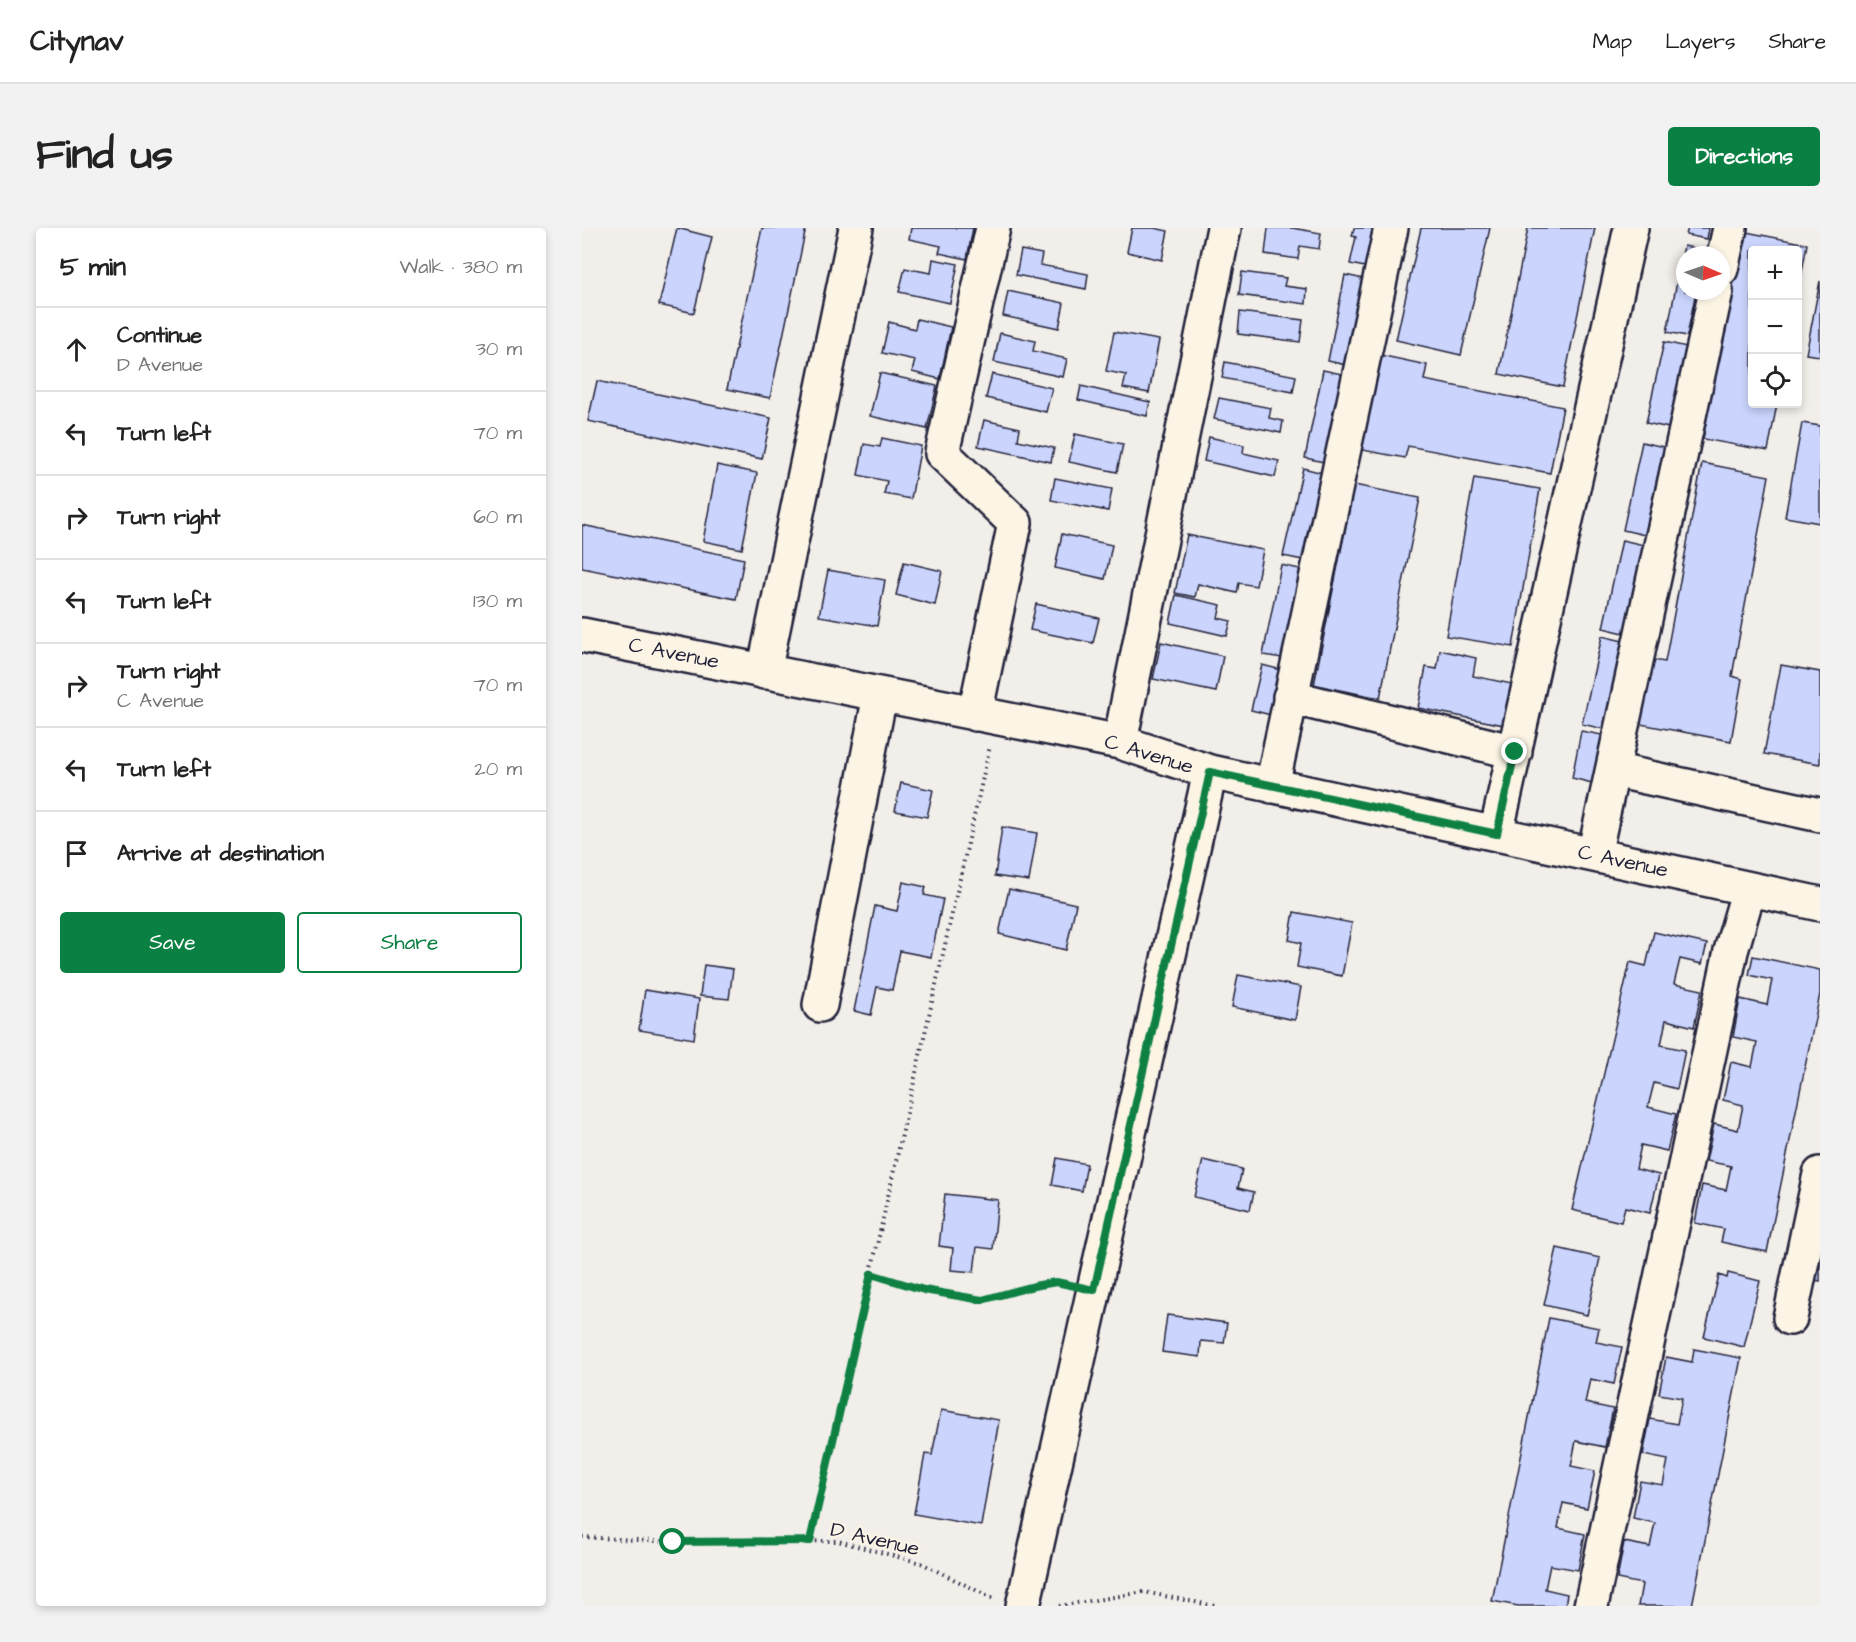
<!DOCTYPE html>
<html lang="en">
<head>
<meta charset="utf-8">
<style>
  :root { --surface:#fff; --page:#f2f2f2; --text:#222; --muted:#767676; --line:#e0e0e0; --accent:#0b8043 }
  body { margin:0; font-family:"Architects Daughter",sans-serif; background:var(--page); color:var(--text) }
  .controls { position:absolute; right:18px; top:18px; display:grid; overflow:hidden; border-radius:6px; box-shadow:0 3px 9px #0003 }
  .controls button { width:54px; height:54px; display:grid; place-items:center; padding:0; border:0; border-bottom:2px solid var(--line); background:var(--surface); color:var(--text); font:30px sans-serif }
  .compass { position:absolute; left:1094px; top:18px; width:54px; height:54px; border-radius:50%; background:var(--surface); box-shadow:0 3px 9px #0003; rotate:92deg }
  .stop { position:absolute; width:18px; height:18px; margin:-14px; border:4px solid #0b8043; border-radius:50%; background:#fff }
  .stop.end { background:#0b8043; border-color:#fff; box-shadow:0 2px 6px #0008 }
  .list { margin:0; padding:0; list-style:none }
  h2 { display:flex; justify-content:space-between; align-items:center; height:78px; margin:0; padding:0 24px; font-size:26px }
  h2 small { font-size:20px; font-weight:400; color:var(--muted) }
  .list li { display:grid; grid-template-columns:39px 1fr auto; gap:18px; align-items:center; box-sizing:border-box; height:84px; padding:0 24px; border-top:2px solid var(--line) }
  .list b { display:block; font-size:22px; white-space:nowrap }
  .list p { margin:0; font-size:20px; white-space:nowrap; color:var(--muted) }
  .list em { font-size:20px; font-style:normal; color:var(--muted) }
  .actions { display:flex; gap:12px; padding:18px 24px }
  .actions a { flex:1; padding:14px 0; border:2px solid var(--accent); border-radius:6px; text-align:center; font-size:21px; color:var(--accent) }
  .actions .main { background:var(--accent); color:#fff }
  .icon { flex:none; width:33px; height:33px; fill:none; stroke:currentColor; stroke-width:2; stroke-linecap:round; stroke-linejoin:round }
  .map { position:relative; flex:none; width:1238px; height:1378px; overflow:hidden; border-radius:6px }
  header { display:flex; align-items:center; gap:36px; box-sizing:border-box; height:84px; padding:0 30px; background:var(--surface); border-bottom:2px solid var(--line) }
  header strong { font-size:28px }
  nav { display:flex; gap:33px; margin-inline-start:auto; font-size:21px }
  .intro { display:flex; align-items:center; justify-content:space-between; box-sizing:border-box; height:144px; padding:0 36px }
  h1 { margin:0; font-size:42px }
  .button { padding:15px 27px; border-radius:6px; background:var(--accent); color:#fff; font-size:21px; font-weight:700 }
  main { display:flex; gap:36px; padding:0 36px }
  aside { flex:1; background:var(--surface); border-radius:6px; box-shadow:0 3px 9px #0003 }
  .map>svg:first-child { display:block }
  .building { fill:#cad4fc; stroke:#22223b; stroke-width:1.5 }
  .lines { fill:none; stroke-linecap:round; stroke-linejoin:round }
  .minor-casing { stroke:#22223b; stroke-width:38 }
  .path { stroke:#22223b; stroke-width:4; stroke-dasharray:1.5 4.5; stroke-linecap:butt }
  .minor { stroke:#fcf5e5; stroke-width:33 }
  .route { stroke:#0b8043; stroke-width:8 }
  .labels { text-anchor:middle; dominant-baseline:central; stroke-width:4.5; stroke-linejoin:round; paint-order:stroke }
  .street-label { font-size:21px; fill:#22223b; stroke:#fcf5e5 }
</style>
</head>
<body>
<header>
<strong>Citynav</strong>
<nav><a>Map</a><a>Layers</a><a>Share</a></nav>
</header>
<div class="intro"><h1>Find us</h1><a class="button">Directions</a></div>
<main>
<aside>
<h2>5 min<small>Walk · 380 m</small></h2>
<ul class="list">
<li><svg class="icon" aria-label="ahead" viewBox="0 0 24 24"><path d="M12 20V5M6 11l6-6 6 6"/></svg><div><b>Continue</b><p>D Avenue</p></div><em>30 m</em></li>
<li><svg class="icon" aria-label="left" viewBox="0 0 24 24"><path d="M17 20v-9H6M10 6l-5 5 5 5"/></svg><div><b>Turn left</b></div><em>70 m</em></li>
<li><svg class="icon" aria-label="right" viewBox="0 0 24 24"><path d="M7 20v-9h11M14 6l5 5-5 5"/></svg><div><b>Turn right</b></div><em>60 m</em></li>
<li><svg class="icon" aria-label="left" viewBox="0 0 24 24"><path d="M17 20v-9H6M10 6l-5 5 5 5"/></svg><div><b>Turn left</b></div><em>130 m</em></li>
<li><svg class="icon" aria-label="right" viewBox="0 0 24 24"><path d="M7 20v-9h11M14 6l5 5-5 5"/></svg><div><b>Turn right</b><p>C Avenue</p></div><em>70 m</em></li>
<li><svg class="icon" aria-label="left" viewBox="0 0 24 24"><path d="M17 20v-9H6M10 6l-5 5 5 5"/></svg><div><b>Turn left</b></div><em>20 m</em></li>
<li><svg class="icon" aria-label="arrive" viewBox="0 0 24 24"><path d="M6 21V4h12l-3 4 3 4H6"/></svg><div><b>Arrive at destination</b></div></li>
</ul>
<div class="actions"><a class="main">Save</a><a>Share</a></div>
</aside>
<div class="map">
<svg width="1238" height="1378" viewBox="0 0 1238 1378">
  <rect width="100%" height="100%" fill="#f2eeea"/>
  <filter id="ink" filterUnits="userSpaceOnUse"><feTurbulence type="fractalNoise" baseFrequency=".0167" numOctaves="2"/><feDisplacementMap in="SourceGraphic" scale="12" xChannelSelector="R" yChannelSelector="G"/><feConvolveMatrix kernelMatrix="1 2 1 2 8 2 1 2 1" color-interpolation-filters="sRGB"/></filter>
  <g filter="url(#ink)">
    <!-- building -->
    <path class="building" d="M95 0 130 9 112 85 77 77Z
      M180 0H224L188 170 145 161Z
      M329 0H391L385 31 357 25 359 18 327 11Z
      M550 0H572L586 3 580 32 545 24Z
      M686 0H710L739 5 737 21 718 18 716 31 683 26Z
      M772 0H791L783 39 768 36 774 9 770 8Z
      M839 0H908L879 127 814 112Z
      M946 0H1013L981 159 917 146Z
      M1106 0H1127L1125 11 1104 7Z
      M1159 3 1225 16 1216 65V22H1170V176H1195L1186 223 1121 211Z
      M1102 18 1123 22 1122 27H1103V63H1114L1105 108 1085 104Z
      M439 22 460 26 458 37 506 46 504 61 434 47Z
      M351 31 376 36 368 75 317 64 323 40 349 45Z
      M660 44 704 50 702 58 725 61 724 76 657 67Z
      M763 47 782 51 764 137 746 133Z
      M1238 53V128L1224 126Z
      M426 63 482 75 477 100 421 88Z
      M658 84 721 92 718 114 656 106Z
      M335 91 369 99 358 151 330 144 333 132 300 125 307 94 333 101Z
      M532 104 577 112 567 165 541 160 544 147 524 143Z
      M418 105 453 113 451 123 485 131 481 149 412 134Z
      M1082 114 1105 119 1087 200 1064 195Z
      M793 126 845 137 842 152 981 179 968 245 826 218 823 230 775 221Z
      M643 134 714 148 711 164 640 150Z
      M741 142 760 146 742 234 723 230Z
      M298 145 355 158 345 201 288 188Z
      M410 146 470 160 464 184 404 170Z
      M15 153 189 190 180 231 6 193Z
      M499 158 568 174 565 188 496 172Z
      M637 170 689 180 687 190 701 193 699 205 632 191Z
      M402 192 438 200 436 212 472 220 469 234 396 218Z
      M1220 195 1238 198V295L1203 289Z
      M493 206 541 216 535 244 487 234Z
      M627 209 662 217 661 225 697 233 693 249 622 233Z
      M300 210 339 218 329 271 302 266 305 253 276 247 282 216 298 219Z
      M1060 214 1082 219 1063 307 1041 302Z
      M1120 235 1187 248 1150 448 1160 451 1149 513 1053 495 1064 431 1083 434Z
      M135 237 175 245 160 321 121 313Z
      M721 240 741 245 721 332 701 328Z
      M473 250 530 261 526 283 469 272Z
      M892 250 958 261 931 419 864 408Z
      M772 257 838 270 798 470 732 457Z
      M0 297 162 331 154 371 0 340Z
      M480 306 530 317 523 351 473 340Z
      M605 307 681 322 674 358 657 355 655 365 616 356 613 369 593 365Z
      M1040 312 1062 317 1042 405 1021 400Z
      M322 334 360 343 353 377 314 367Z
      M699 337 718 341 700 430 681 427Z
      M246 342 303 352 295 398 237 388Z
      M594 367 639 377 636 390 649 393 645 408 588 395Z
      M454 376 517 390 511 415 448 402Z
      M1020 408 1041 413 1022 501 1000 496Z
      M579 414 641 428 634 464 571 451Z
      M858 422 894 430 891 448 930 456 922 497 836 480 844 439 855 441Z
      M680 437 700 442 689 487 669 482Z
      M1199 437 1238 444V536L1182 526Z
      M999 503 1020 507 1010 555 990 550Z
      M319 555 351 562 345 589 313 583Z
      M420 599 455 605 447 653 413 648Z
      M321 654 344 659 342 667 361 671 349 729 318 723 310 762 295 759 289 787 272 783 293 678 315 683Z
      M427 661 494 676 484 722 417 706Z
      M712 684 770 695 760 748 715 739 719 715 707 712Z
      M1072 704 1125 716 1120 736 1098 731 1092 756 1120 762 1112 799 1084 792 1079 817 1103 822 1095 861 1072 855 1066 879 1094 886 1085 923 1059 917 1054 941 1077 947 1068 985 1043 979 1039 994 990 982 1048 734 1064 738Z
      M1171 728 1238 742V766L1185 1024 1139 1014 1142 1001 1113 995 1120 957 1144 962 1149 938 1124 933 1132 896 1156 902 1161 877 1141 872 1149 834 1170 839 1175 814 1151 809 1158 771 1185 777 1190 752 1167 747Z
      M122 737 151 741 147 771 118 768Z
      M656 747 719 759 713 792 650 779Z
      M63 762 117 771 112 811 57 802Z
      M475 930 505 936 500 963 470 957Z
      M621 932 660 941 656 960 672 964 668 982 612 969Z
      M363 966 416 972 411 1021 395 1019 392 1044 369 1042 371 1020 357 1018Z
      M975 1020 1018 1030 1005 1087 962 1077Z
      M1238 1030V1053L1233 1052Z
      M1146 1045 1178 1053 1162 1119 1122 1109 1137 1047 1145 1050Z
      M585 1087 645 1095 642 1115 619 1113 618 1129 580 1124Z
      M967 1090 1017 1100 1014 1114 1040 1119 1032 1156 1008 1151 1003 1175 1031 1181 1023 1219 994 1213 989 1238 1013 1243 1005 1280 981 1275 976 1300 1003 1306 996 1342 968 1337 963 1361 985 1366 983 1378H936L910 1373Z
      M1112 1121 1159 1130 1110 1378H1056L1060 1356 1035 1351 1042 1314 1068 1319 1073 1295 1051 1290 1058 1253 1081 1257 1086 1232 1061 1227 1068 1191 1095 1196 1100 1170 1077 1166 1084 1129 1110 1134Z
      M359 1182 417 1192 399 1298 332 1286 343 1226 350 1227Z"/>
    <g class="lines">
      <!-- minor casing -->
      <g class="minor-casing">
        <path id="minor" d="M1139 41 1148 0
          M0 407 538 514 628 544 1238 676
          M182 444 274 0
          M708 469 933 524
          M393 486 433 295 360 225 411 0
          M538 514 642 0
          M1031 542 1238 587
          M690 558 809 0
          M914 606 1049 0
          M1012 627 1134 63
          M238 777 298 467
          M1208 1090 1238 946
          M441 1378 628 544
          M1009 1378 1149 723 1167 661"/>
      </g>
      <!-- path -->
      <path class="path" d="M289 1046 343 1062 401 1072 452 1058 474 1054 484 1056
        M0 1309 91 1314 256 1313 339 1335 414 1372
        M228 1313 408 518
        M477 1378 562 1364 633 1378"/>
      <!-- minor -->
      <use href="#minor" class="minor"/>
    </g>
  </g>
  <g class="lines" filter="url(#ink)">
    <!-- route -->
    <path class="route" d="M91 1314 228 1313 289 1046 342 1062 400 1072 452 1058 474 1054 512 1062 628 544 915 606 933 524"/>
  </g>
  <g class="labels">
    <!-- street labels -->
    <g class="street-label">
      <text transform="translate(92 425) rotate(11)">C Avenue</text>
      <text transform="translate(567 526) rotate(17)">C Avenue</text>
      <text transform="translate(1041 633) rotate(12)">C Avenue</text>
      <text transform="translate(293 1311) rotate(13)">D Avenue</text>
    </g>
  </g>
</svg>
<div class="controls">
<button>+</button>
<button>−</button>
<button><svg class="icon" aria-label="locate" viewBox="0 0 24 24"><circle cx="12" cy="12" r="6"/><path d="M12 2v4M12 18v4M2 12h4M18 12h4"/></svg></button>
</div>
<svg class="compass" viewBox="-18 -18 36 36"><path d="M0-13l5 13h-10z" fill="#e53935"/><path d="M0 13l5-13h-10z" fill="#767676"/></svg>
<div class="stop" style="left:91px;top:1314px"></div>
<div class="stop end" style="left:933px;top:524px"></div>
</div>
</main>
</body>
</html>
